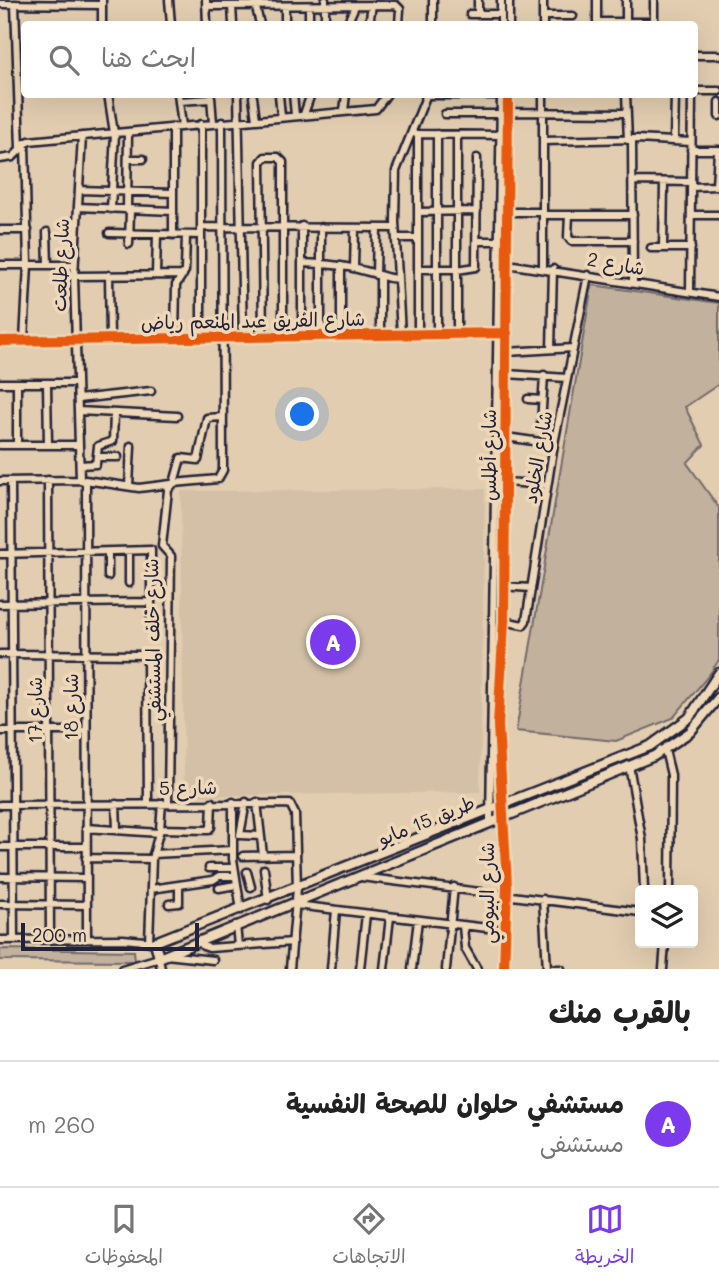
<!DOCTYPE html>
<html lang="ar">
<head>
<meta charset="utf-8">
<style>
  :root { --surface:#fff; --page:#f6f6f6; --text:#222; --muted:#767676; --line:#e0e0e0; --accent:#7c3aed }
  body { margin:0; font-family:Mali,"Playpen Sans Arabic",sans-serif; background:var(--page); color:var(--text); direction:rtl }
  .controls { position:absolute; right:21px; bottom:21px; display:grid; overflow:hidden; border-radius:7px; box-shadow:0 7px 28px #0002 }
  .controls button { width:63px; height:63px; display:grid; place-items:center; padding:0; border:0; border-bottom:2px solid var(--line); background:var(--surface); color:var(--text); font:35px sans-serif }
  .scale { position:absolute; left:21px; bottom:18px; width:178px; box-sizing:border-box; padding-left:7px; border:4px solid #22223b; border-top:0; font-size:19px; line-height:24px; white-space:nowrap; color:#22223b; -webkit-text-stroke:5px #eed8b7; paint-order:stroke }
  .you { position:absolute; left:303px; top:415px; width:24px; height:24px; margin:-18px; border:5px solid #fff; border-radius:50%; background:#1a73e8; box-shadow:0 0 0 10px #1a73e833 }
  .badge { display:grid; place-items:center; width:46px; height:46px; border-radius:50%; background:var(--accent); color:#fff; font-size:23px; font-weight:700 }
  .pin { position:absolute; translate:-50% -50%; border:4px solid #fff; box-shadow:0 2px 7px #0006 }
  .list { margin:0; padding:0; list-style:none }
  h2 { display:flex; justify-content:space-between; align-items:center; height:91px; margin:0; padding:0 28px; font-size:30px }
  h2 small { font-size:23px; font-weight:400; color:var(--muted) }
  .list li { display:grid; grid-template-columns:46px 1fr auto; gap:21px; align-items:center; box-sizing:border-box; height:126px; padding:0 28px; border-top:2px solid var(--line) }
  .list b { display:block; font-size:26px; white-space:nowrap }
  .list p { margin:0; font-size:23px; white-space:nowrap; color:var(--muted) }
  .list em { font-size:23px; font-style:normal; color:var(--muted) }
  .icon { flex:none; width:38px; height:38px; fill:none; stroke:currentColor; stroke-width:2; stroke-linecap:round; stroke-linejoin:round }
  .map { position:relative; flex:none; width:719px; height:969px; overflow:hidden; direction:ltr }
  .search { position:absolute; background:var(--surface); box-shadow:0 7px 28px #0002; left:21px; right:21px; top:21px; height:77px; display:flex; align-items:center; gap:18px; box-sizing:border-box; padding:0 24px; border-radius:7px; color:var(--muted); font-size:26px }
  .sheet { height:217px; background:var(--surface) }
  nav { display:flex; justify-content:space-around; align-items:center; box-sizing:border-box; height:98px; border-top:2px solid var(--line); background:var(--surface); font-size:19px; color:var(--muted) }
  nav a { display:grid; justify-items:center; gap:4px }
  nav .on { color:var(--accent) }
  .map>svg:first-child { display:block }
  .built { fill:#d3c0a7 }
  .green { fill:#c2b19c; stroke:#726a6c; stroke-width:2 }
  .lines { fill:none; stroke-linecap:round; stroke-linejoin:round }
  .minor-casing { stroke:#22223b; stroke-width:11 }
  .major-casing { stroke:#22223b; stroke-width:13 }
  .minor { stroke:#eed8b7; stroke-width:6 }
  .major { stroke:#eed8b7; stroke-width:8 }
  .cycleway-casing { stroke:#eed8b7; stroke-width:15 }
  .cycleway { stroke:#e8590c; stroke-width:10 }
  .labels { text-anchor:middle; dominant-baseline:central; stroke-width:7; stroke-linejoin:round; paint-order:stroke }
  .street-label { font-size:19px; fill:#22223b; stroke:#eed8b7 }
</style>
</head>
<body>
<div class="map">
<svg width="719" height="969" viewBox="0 0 719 969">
  <rect width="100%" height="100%" fill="#e2cdb0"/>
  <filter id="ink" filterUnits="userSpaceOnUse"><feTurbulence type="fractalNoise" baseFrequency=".0143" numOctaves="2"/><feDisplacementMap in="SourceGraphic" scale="14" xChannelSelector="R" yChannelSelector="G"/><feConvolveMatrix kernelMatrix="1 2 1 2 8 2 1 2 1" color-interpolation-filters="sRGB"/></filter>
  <g filter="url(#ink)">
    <!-- built -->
    <path class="built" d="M485 489 480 792 184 796 181 491Z"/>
    <!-- green -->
    <path class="green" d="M592 285 719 303V384L685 407 704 445 687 463 719 508V660L709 675 673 718 616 741 516 731Z
      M0 949 134 951 135 961 0 960Z"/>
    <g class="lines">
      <!-- minor casing -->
      <g class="minor-casing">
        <path id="minor" d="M102 0V24
          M169 0 171 24
          M206 0 207 24
          M501 0V24
          M626 0V23
          M0 4 102 5
          M15 4 20 149
          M255 4 260 24
          M206 6 396 5 400 9 399 24
          M232 6 233 24
          M285 6V24
          M470 14H501
          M478 14V0
          M543 16H573
          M597 22H654
          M654 23V0
          M309 24V6
          M325 24V0
          M347 24 355 6
          M369 24 372 5
          M433 24V0
          M509 24V0
          M543 24V0
          M597 24V0
          M694 55H719
          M694 91H719
          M108 94 114 133
          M178 94 182 126
          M238 94 243 338
          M293 94 295 115
          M626 94 628 140
          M279 95 281 116
          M427 95H501
          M211 97 213 123
          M253 97 256 119
          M179 101 211 99
          M719 102V116
          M344 111 346 94
          M508 112 627 113
          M304 114 311 94
          M445 114H500
          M201 124V339
          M173 127V235
          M416 134 503 135
          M418 134V335
          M437 134V334
          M632 139 633 282
          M674 140 675 94
          M543 141 637 139 691 142
          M691 150H719
          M0 159 13 157 29 141 376 109 387 94
          M128 159H143
          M633 181 691 182
          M691 187 716 186 718 150
          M80 190 173 193
          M78 207 173 211
          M111 209 115 133
          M127 210 128 132
          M418 212 477 211
          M508 212H543
          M543 215H633
          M569 215 568 237 571 241H633
          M691 215H719
          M201 227 395 228
          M0 230H28
          M47 232 48 265
          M109 233 201 235
          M398 238H418
          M477 241H499
          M129 244 130 210
          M651 248H691
          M663 248 664 182
          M302 263C323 264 344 265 365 271 380 274 381 278 398 279
          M507 264 719 297
          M0 265H74
          M354 268 355 228
          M543 268V94
          M418 269H457
          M457 270 476 267 477 158
          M109 275 110 340
          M156 275 157 234
          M376 275 377 228
          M74 276 183 275
          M690 292 692 94
          M457 334V135
          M380 335V278
          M401 335 395 221 396 171 427 94
          M341 336V266
          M302 337V226
          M321 337V227
          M263 338 261 162 265 157H278L283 162V337
          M175 339 176 285 185 271 186 235
          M24 340 28 265 25 143
          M0 341 502 333
          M551 349 553 269
          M507 352 573 348
          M507 374 567 378
          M0 383H77
          M47 383 48 445
          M78 399 151 391
          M528 399 542 400
          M78 411 177 416
          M541 425 544 375
          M506 437 554 444
          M0 445H79
          M17 445V383
          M97 457H118
          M80 465 96 464 98 446 113 441 114 414
          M48 480 50 939
          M80 480 86 482 87 939
          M80 480 74 276 82 136
          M85 480 139 488 171 484
          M0 481 80 480
          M11 481 14 940
          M506 482 547 485
          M174 483 218 479 223 470 222 122
          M129 486 131 446
          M0 554 151 550V628
          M108 576V552
          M129 583V551
          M501 586 531 588
          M0 604 151 602
          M504 621 523 625 526 621 554 444 588 275
          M0 654 147 655 148 803
          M0 731H86
          M665 750 671 775 670 890
          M629 765 642 839 644 890
          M233 802V859L241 910
          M246 802 240 835 260 836
          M257 802 263 855
          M168 803 171 556 162 546 168 490 174 483 181 458 198 460 207 418 223 417
          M116 804 117 829
          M0 805 290 804 295 814 297 888 290 969
          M490 821 501 94
          M86 828 159 833
          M160 829 208 830 211 827 212 802
          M0 847H86
          M153 854 232 850
          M243 856 296 855
          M86 858 152 859
          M209 868H234
          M264 869 268 900
          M247 872 251 887
          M0 877 87 878
          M361 877 640 912
          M219 888 236 885
          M151 889 213 880 219 876H235
          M543 899 547 969
          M0 904 87 905
          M169 904 179 903V885
          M296 905 504 930
          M236 925 238 946
          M463 926 465 948 477 969
          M0 940 123 939 155 942
          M199 940 203 946 209 948 293 942
          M149 942 152 859 160 829 162 803
          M166 955 213 960
          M122 969 159 958 161 969
          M331 969 336 910
          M360 969 366 914
          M384 969 390 917
          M412 969 418 920
          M446 969 454 887
          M504 969 507 885 498 725 504 621 508 94
          M547 969H561
          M663 969 665 943"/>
      </g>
      <!-- major casing -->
      <g class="major-casing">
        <path id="major" d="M719 673 689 718 650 746 155 942 159 958 654 756 690 732 719 697"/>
      </g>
      <!-- minor -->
      <use href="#minor" class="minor"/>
      <!-- major -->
      <use href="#major" class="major"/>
      <!-- cycleway casing -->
      <g class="cycleway-casing">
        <path id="cycleway" d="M0 341 507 333
          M504 969 507 885 498 725 504 621 508 94"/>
      </g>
      <!-- cycleway -->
      <use href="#cycleway" class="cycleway"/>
    </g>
  </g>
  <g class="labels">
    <!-- street labels -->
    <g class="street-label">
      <text transform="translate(616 263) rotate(10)">شارع 2</text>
      <text transform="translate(60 265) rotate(-88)">شارع طلعت</text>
      <text transform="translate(253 320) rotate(-1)">شارع الفريق عبد المنعم رياض</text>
      <text transform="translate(488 455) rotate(-90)">شارع أطلس</text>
      <text transform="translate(537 457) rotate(-80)">شارع الخلود</text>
      <text transform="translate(152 640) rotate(-91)">شارع خلف المستشفي</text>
      <text transform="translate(70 707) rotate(-90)">شارع 18</text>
      <text transform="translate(34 710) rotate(-90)">شارع 17</text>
      <text transform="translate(188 787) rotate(-1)">شارع 5</text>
      <text transform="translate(426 820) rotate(-22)">طريق 15 مايو</text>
      <text transform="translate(486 893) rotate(-90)">شارع البيومي</text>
    </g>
  </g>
</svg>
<div class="controls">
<button><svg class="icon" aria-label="layers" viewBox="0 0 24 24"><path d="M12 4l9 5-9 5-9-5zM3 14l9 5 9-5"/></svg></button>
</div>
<div class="scale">200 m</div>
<div class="you"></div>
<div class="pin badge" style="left:333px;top:642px">A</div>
<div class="search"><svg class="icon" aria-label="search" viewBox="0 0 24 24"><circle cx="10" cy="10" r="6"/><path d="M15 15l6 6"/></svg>ابحث هنا</div>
</div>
<section class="sheet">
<h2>بالقرب منك<small></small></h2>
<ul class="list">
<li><span class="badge">A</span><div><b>مستشفي حلوان للصحة النفسية</b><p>مستشفى</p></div><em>260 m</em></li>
</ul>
</section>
<nav>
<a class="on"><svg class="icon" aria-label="map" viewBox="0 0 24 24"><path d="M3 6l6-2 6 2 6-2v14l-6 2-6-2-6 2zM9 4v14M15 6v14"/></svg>الخريطة</a>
<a><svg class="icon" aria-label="directions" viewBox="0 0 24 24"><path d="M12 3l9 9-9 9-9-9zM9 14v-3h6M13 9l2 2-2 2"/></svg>الاتجاهات</a>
<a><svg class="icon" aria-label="saved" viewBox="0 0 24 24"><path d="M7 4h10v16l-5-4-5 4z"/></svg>المحفوظات</a>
</nav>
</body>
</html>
